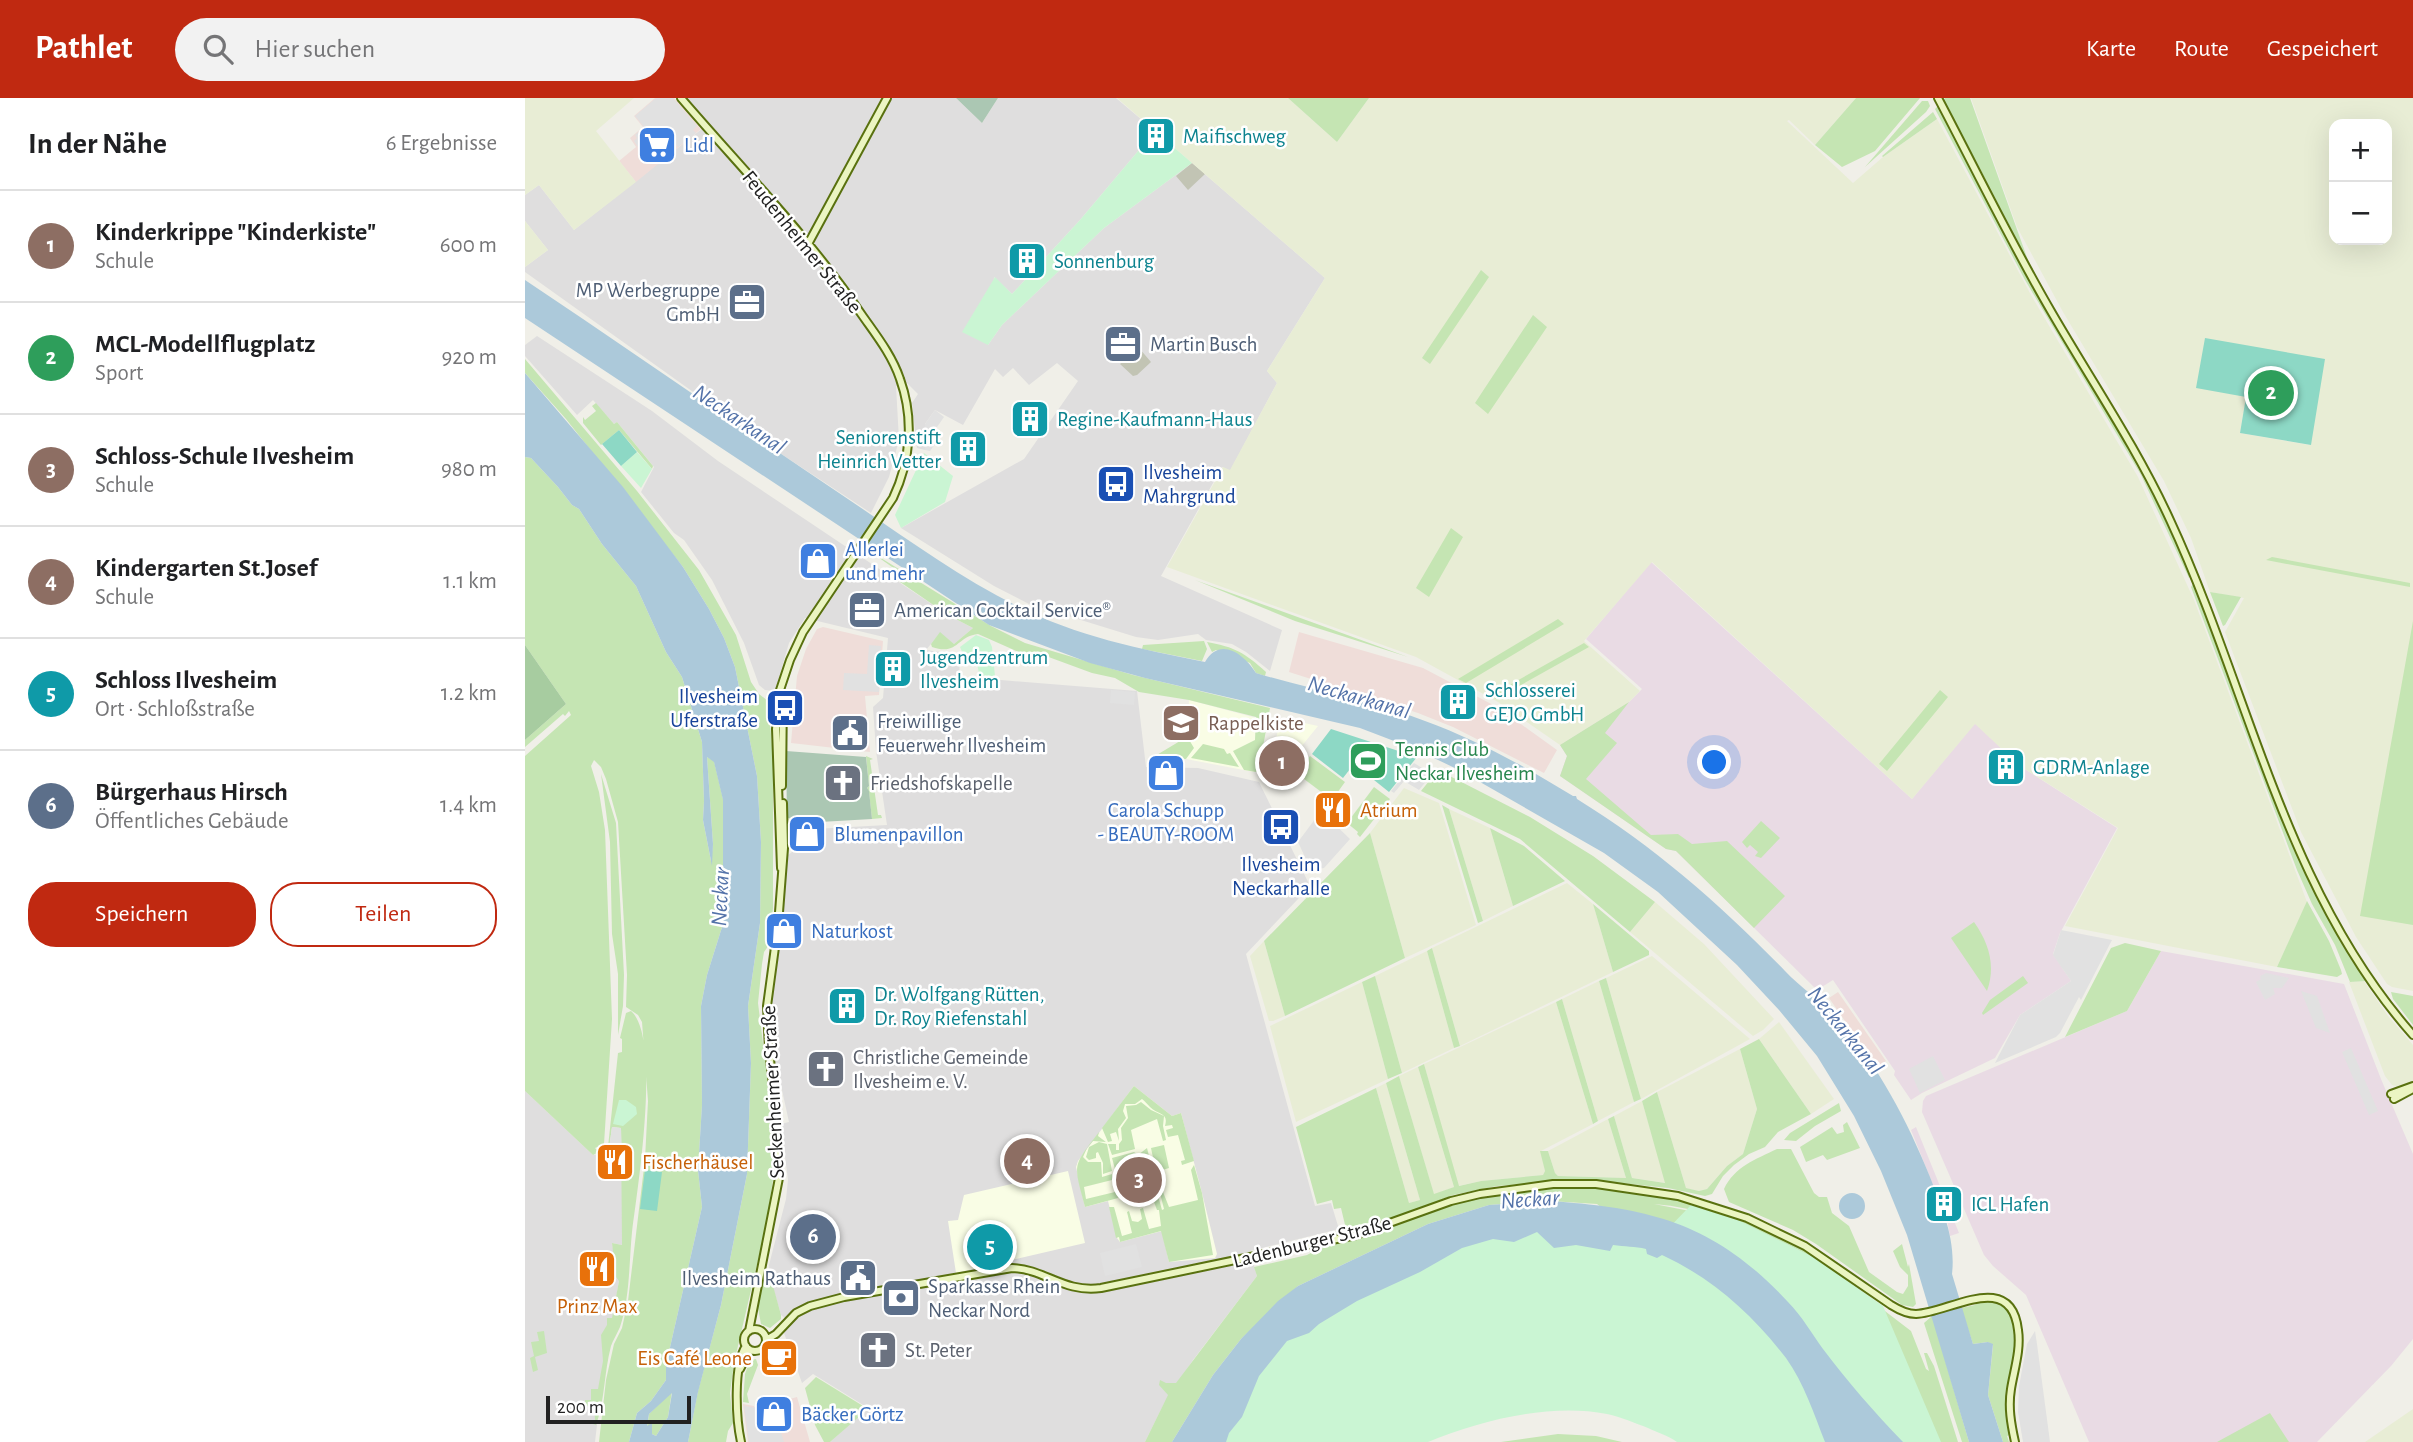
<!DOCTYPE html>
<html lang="de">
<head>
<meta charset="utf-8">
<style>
  :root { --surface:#fff; --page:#f2f2f2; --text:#202124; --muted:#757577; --line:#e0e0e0; --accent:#c02911 }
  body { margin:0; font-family:"Alegreya Sans",sans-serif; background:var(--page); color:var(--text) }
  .controls { position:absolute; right:21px; top:21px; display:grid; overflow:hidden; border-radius:14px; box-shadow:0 7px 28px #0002 }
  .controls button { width:63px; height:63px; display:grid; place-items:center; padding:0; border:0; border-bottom:2px solid var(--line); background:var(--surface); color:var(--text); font:35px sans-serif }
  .scale { position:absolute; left:21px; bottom:18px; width:145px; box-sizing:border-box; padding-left:7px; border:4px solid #212121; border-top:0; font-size:19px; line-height:24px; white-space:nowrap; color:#212121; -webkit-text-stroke:5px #fff; paint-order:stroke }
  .you { position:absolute; left:1190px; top:665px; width:24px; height:24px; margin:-18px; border:5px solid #fff; border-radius:50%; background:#1a73e8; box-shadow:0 0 0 10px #1a73e833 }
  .badge { display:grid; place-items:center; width:46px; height:46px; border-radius:50%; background:var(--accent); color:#fff; font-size:23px; font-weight:700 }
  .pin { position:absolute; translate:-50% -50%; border:4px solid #fff; box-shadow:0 2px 7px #0006 }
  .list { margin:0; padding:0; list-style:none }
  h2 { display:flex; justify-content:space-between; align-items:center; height:91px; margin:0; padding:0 28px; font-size:30px }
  h2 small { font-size:23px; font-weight:400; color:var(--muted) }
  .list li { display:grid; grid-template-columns:46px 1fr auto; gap:21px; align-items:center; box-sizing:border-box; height:112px; padding:0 28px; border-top:2px solid var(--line) }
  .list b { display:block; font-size:26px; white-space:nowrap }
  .list p { margin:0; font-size:23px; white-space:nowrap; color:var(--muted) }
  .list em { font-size:23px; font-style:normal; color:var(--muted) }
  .actions { display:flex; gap:14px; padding:21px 28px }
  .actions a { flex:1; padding:16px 0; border:2px solid var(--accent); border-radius:28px; text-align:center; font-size:24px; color:var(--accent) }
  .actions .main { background:var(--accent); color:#fff }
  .icon { flex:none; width:38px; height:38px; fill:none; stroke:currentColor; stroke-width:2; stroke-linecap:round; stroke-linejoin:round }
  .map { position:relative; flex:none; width:1888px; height:1344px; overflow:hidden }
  header { display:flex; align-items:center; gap:42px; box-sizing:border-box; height:98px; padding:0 35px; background:var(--accent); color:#fff }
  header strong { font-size:33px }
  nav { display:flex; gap:38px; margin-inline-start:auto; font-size:24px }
  .search { width:490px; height:63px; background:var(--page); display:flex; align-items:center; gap:18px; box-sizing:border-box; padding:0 24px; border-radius:38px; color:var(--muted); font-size:26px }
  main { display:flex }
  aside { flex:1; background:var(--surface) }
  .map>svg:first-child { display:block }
  .residential { fill:#dfdede }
  .commercial { fill:#efddd9 }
  .industrial { fill:#e9dbe4 }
  .education { fill:#f9fde5 }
  .construction { fill:#c2c4b4 }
  .farmland { fill:#e8edd5; fill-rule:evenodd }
  .grass { fill:#c5e5b3 }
  .forest { fill:#a7cca0 }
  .cemetery { fill:#abc7b3 }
  .park { fill:#caf5d3 }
  .pitch { fill:#8dd8c5 }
  .parking { fill:#e1e1e1 }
  .water { fill:#acc9da; fill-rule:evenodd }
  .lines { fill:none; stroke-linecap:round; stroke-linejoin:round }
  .secondary-casing { stroke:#59710f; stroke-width:10 }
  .secondary { stroke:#ebf5c2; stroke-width:6 }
  .labels { text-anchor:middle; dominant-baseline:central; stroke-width:5; stroke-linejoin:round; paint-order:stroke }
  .culture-label { font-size:21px; fill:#0d838f; stroke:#fff; text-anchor:start }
  .shop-label { font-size:21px; fill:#366cbe; stroke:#fff; text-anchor:start }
  .street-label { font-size:21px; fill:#212121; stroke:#fff }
  .service-label { font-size:21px; fill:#4e5e75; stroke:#fff; text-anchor:start }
  .transit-label { font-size:21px; fill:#164399; stroke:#fff; text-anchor:start }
  .education-label { font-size:21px; fill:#785e54; stroke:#fff; text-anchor:start }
  .leisure-label { font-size:21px; fill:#27864d; stroke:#fff; text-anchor:start }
  .worship-label { font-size:21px; fill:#5b616d; stroke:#fff; text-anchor:start }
  .food-label { font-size:21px; fill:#c56008; stroke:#fff; text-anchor:start }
  .water-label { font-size:23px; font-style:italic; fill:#5473a9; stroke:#fff }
</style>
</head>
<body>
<header>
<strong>Pathlet</strong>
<div class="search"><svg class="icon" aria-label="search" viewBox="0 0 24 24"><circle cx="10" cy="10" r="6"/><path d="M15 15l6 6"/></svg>Hier suchen</div>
<nav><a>Karte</a><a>Route</a><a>Gespeichert</a></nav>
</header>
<main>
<aside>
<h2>In der Nähe<small>6 Ergebnisse</small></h2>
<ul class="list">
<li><span class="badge" style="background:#8d6e63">1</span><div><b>Kinderkrippe &quot;Kinderkiste&quot;</b><p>Schule</p></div><em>600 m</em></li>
<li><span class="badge" style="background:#2e9e5b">2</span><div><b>MCL-Modellflugplatz</b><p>Sport</p></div><em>920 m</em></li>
<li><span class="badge" style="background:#8d6e63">3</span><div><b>Schloss-Schule Ilvesheim</b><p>Schule</p></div><em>980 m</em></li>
<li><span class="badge" style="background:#8d6e63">4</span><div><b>Kindergarten St.Josef</b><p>Schule</p></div><em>1.1 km</em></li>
<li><span class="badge" style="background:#0f9aa8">5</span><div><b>Schloss Ilvesheim</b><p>Ort · Schloßstraße</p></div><em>1.2 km</em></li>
<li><span class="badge" style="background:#5c6f8a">6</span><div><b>Bürgerhaus Hirsch</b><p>Öffentliches Gebäude</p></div><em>1.4 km</em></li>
</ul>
<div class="actions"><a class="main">Speichern</a><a>Teilen</a></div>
</aside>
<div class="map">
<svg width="1888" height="1344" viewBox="0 0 1888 1344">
  <rect width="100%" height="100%" fill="#f0efe8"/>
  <!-- residential -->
  <path class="residential" d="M162 0H431L457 25 473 0H591L630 33 555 122 487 196 469 179 463 247 477 227 579 130 667 65 800 180 742 273 752 285 705 373 697 369 636 478 757 532 745 573 721 554 707 546 681 542 673 536 633 542 611 539 504 506 469 488 376 430 499 361 553 283 532 265 504 287 488 270 478 279 470 271 438 327 410 312 400 326V352L392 350 387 305 393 296 382 285 371 288 374 342 364 379 346 415 241 346 0 174V169L23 152 0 123V97L14 87 49 132 183 26Z
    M12 238 127 313 193 363 423 517 448 530 429 546 415 535 401 552 435 557 434 583 476 582 612 593 621 669 673 670 734 684 784 786 773 801 721 856 790 1108 806 1105 814 1131 725 1153 732 1178 668 1262 639 1306 620 1344H305L343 1310 288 1276 277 1285 259 1235 266 1225 256 1217 245 1179 244 1167 261 1101 263 1082 256 1026 264 1024 253 974 250 970 246 919 248 892 255 848 261 762 263 757 271 751V732L362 727 351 653 348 609 358 600 363 540 280 520 264 545 250 593 240 592 234 587 219 545 187 482 159 442 149 435 116 394 129 369 92 324 89 326 68 302 52 317 0 258V247Z
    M0 993 68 1057 74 1056 97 1058V1147L87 1145 94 1183 78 1275 70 1344H0Z"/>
  <!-- commercial -->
  <path class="commercial" d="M130 0H149L176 31 111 84 94 63 111 49 105 40 118 29 109 18Z
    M298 529 358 543 354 597 340 598 345 654 266 645 272 578 281 551 292 531Z
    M774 534 898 570 972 609 1032 652 1019 675 928 629 893 615 764 574Z
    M1313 894 1361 963 1352 969 1304 900Z
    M272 1299 285 1344H223L218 1306 229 1308 230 1310 245 1312 251 1311 254 1304Z"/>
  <!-- industrial -->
  <path class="industrial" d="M1126 464 1387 701 1450 625 1495 668 1592 730 1535 835 1528 856 1546 883 1495 917 1470 960 1397 995 1386 1002 1369 977 1370 973 1308 882 1292 892 1151 753 1141 751 1035 678 1042 658 1035 647 1104 604 1117 591 1061 541Z
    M1636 853 1819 886 1856 981 1888 1056V1241L1866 1268 1792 1344H1564L1501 1197 1468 1168 1459 1157 1397 1014 1398 1003 1401 998 1602 913Z
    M1391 1029 1434 1135 1425 1138 1422 1122 1386 1032Z"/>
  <!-- education -->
  <path class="education" d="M664 602 731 620 729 674 661 661Z
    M756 620 793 628 767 660 768 672 753 692 750 681 745 680V665Z
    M609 988 647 1018 656 1015 677 1095 692 1156 690 1160 644 1164 637 1133 595 1144 592 1140 583 1103 560 1109 551 1069 553 1063Z
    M543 1073 560 1145 431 1175 423 1123 433 1122 439 1097Z"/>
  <!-- construction -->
  <path class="construction" d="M667 65 680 76 663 92 651 78Z
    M614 250 626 264 612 277 608 278 595 266Z"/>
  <!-- farmland -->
  <path class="farmland" d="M0 0H109L71 33 111 84 49 132 14 87 0 97Z
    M592 0H763L812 44 844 0H1331L1290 47 1264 22 1262 23 1328 85 1358 59 1412 21 1506 197 1613 379 1669 502 1782 804 1752 869 1540 828 1593 730 1495 668 1450 626 1387 701 1127 464 1059 543 1115 593 1104 604 1035 647 973 604 891 559 642 469 698 369 705 372 752 285 742 273 800 180Z
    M1446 0H1888V893L1867 889 1862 886 1831 839 1776 734 1700 534 1719 500 1685 494 1666 440 1639 383 1538 214 1492 129ZM1809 26H1862V142H1809ZM1721 299 1785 347 1715 335Z
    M0 123 23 152 0 169Z
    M879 690 914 705 951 827 880 860 845 735Z
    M924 711 965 730 988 808 958 823Z
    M1042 785 1068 806 1088 874 935 948 907 850Z
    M1130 804 1179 846 1249 921 1238 932 1228 938 1105 834Z
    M739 843 760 918 748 923H744L725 858Z
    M902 853 929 950 877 975 850 878Z
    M1127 858 1225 941 1116 1001 1081 880Z
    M1074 883 1109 1004 1073 1023 1037 901Z
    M1839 883 1863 918 1888 947V986L1874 989 1867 987 1860 978 1824 884Z
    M837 884 863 981 771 1024 745 928Z
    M1031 904 1068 1026 1016 1053 1020 1073 1018 1077 956 1083 933 1088 899 966Z
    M1254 924 1309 1001 1286 1016 1234 941Z
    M1215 951 1232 1011 1218 1056 1202 1068 1182 1091 1174 1093 1161 1090 1132 994Z
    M893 969 929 1089 909 1097 874 978Z
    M861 985 895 1102 884 1105 851 990Z
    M1117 1003 1141 1085 1107 1080 1089 1018Z
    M1083 1021 1101 1080 1033 1078 1030 1075 1023 1053Z
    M1888 1311V1344H1840Z"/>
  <!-- grass -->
  <path class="grass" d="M763 0H844L812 44Z
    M1331 0H1395L1350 53 1317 69 1290 47Z
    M1420 0H1445L1504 165 1419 2Z
    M1397 3H1403L1405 8 1401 14 1340 69Z
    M1413 8C1450 79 1485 151 1526 220 1575 305 1628 386 1665 478L1664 480 1616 377 1500 182 1410 11Z
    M1408 14 1412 21 1358 59 1357 58Z
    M956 172 964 179 905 266 897 260Z
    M1008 217 1022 229 963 316 950 305Z
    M0 261 112 393 174 472 211 537 226 584 234 596 248 607V620L245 625 248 659V810L244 847 239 854 237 866 233 905 249 1035V1075L241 1128 209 1265 205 1295 208 1325 203 1333 201 1344H163L173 1293 196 1207 222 1076 226 965 223 908 235 825 236 744 232 678 210 569 199 540 184 511 158 469 41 321 0 275Z
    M71 305 89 326 92 324 128 368 127 371 94 332 76 347 58 325V319L60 322 71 313 67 308Z
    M0 359 6 360 33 389 47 407 54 411 77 446 111 488 141 554 157 579 177 644 179 703 178 722 186 763 188 746 182 659 189 663 198 701V826L182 877 176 908 177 1007 173 1072 177 1109 141 1267V1282L126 1303 112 1315 104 1344H74L81 1282 89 1246 97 1230 103 1203 120 1061 123 1003 117 924 113 917 101 909 102 877 93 724 81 681 76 669 69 662 66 668 74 694 80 732 87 921 79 1046 70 1050 74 1054 68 1057 0 993V658L46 617 44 613 40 618 38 616 0 649V642L41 606 0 547Z
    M926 430 938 439 904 499 891 490Z
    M343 452 466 528 500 545 608 577 745 610 734 671 731 674 719 672 708 653 730 642 731 619 664 602 614 594 590 580 567 575 510 554 504 564 498 563 500 557 453 536C432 538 433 558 407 549L406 546 415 534 429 546 448 530 423 517 375 484 377 476Z
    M1747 459 1885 485V489L1741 462Z
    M670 482 861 551 883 559 770 523Z
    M1668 486 1768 749 1800 815 1841 883 1825 884 1810 847 1787 806 1772 772 1666 489Z
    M1685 494 1716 499 1700 527 1698 528Z
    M1033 521 1039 526 941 585 933 581Z
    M1888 523V827L1835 818Z
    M679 543 682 551 677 563 617 551 618 547Z
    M682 544C710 549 720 555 741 574L740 578 731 575 725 565 691 552 687 554Z
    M1059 545 1064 549 971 601 965 598Z
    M1415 592 1423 599 1362 673 1354 666Z
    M1104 604 1080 635 1092 645 1061 681 1126 737 1153 736 1167 746 1202 743 1260 798 1229 830 1151 753 1141 751 1035 678 1042 658 1035 647Z
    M660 640H663L669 650 661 661 630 660V658Z
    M678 646 699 651 702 656 705 655 714 669 666 660Z
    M341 658 348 661 345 662 353 717H356L357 720 347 721 344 694 342 690 344 688Z
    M785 658 820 684 807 702 771 675Z
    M913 672 1005 719 1068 758 1130 804 1105 834 995 741 896 693Z
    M76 676 91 725 99 877 98 908 93 937V876L87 836 85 744Z
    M849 689 865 701 835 739 832 736 833 734 822 725Z
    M917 707 924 711 958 823 953 825Z
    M1236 723 1255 740 1236 760 1230 758 1233 754 1225 747 1222 750 1217 744Z
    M965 730 999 748 1040 783 988 808Z
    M845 735 880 860 760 918 739 843Z
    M1782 803 1804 843 1816 872 1817 876 1812 879 1752 869Z
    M1068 806 1124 853V857L1088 874Z
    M1449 824C1464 845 1471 868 1462 893L1426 840Z
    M1600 845 1636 853 1602 913 1540 939 1586 850Z
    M907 850 935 948 929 950 902 853Z
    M850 878 877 975 863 981 837 884Z
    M1498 878 1503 885 1458 917 1457 915 1465 902Z
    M1081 880 1116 1001 1109 1004 1074 883Z
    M1866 894 1888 898V927L1868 901Z
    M1037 901 1073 1023 1068 1026 1031 904Z
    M106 913C137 940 112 1093 107 1134 104 1164 105 1200 95 1229 92 1236 88 1242 86 1248 79 1274 80 1303 71 1327L65 1325V1323L70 1322 69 1308H62V1313L60 1312V1302H66V1291H73L78 1263 76 1237 82 1227V1220H87L94 1183 91 1179 87 1145 97 1147 96 1030 87 1029 84 1051 83 1049 93 955 97 954V941L95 940 101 915Z
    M1234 941 1286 1016 1253 1034 1240 1049 1224 1056 1209 1067 1198 1078 1187 1096 1180 1098 1143 1090 1058 1081 972 1088 928 1097 841 1131 801 1138 800 1136 821 1131 816 1110 809 1111 807 1102 792 1106 771 1029 851 990 884 1105 895 1102 861 985 874 978 909 1096 929 1089 893 969 899 966 934 1088 956 1083 1018 1077 1020 1073 1015 1053H1023L1030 1075 1033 1078 1101 1080 1083 1021 1089 1018 1107 1080 1140 1085 1117 1003 1132 994 1161 1090 1174 1093 1182 1091 1202 1068 1218 1056 1232 1011 1215 951Z
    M609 988 647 1018 656 1015 669 1063 657 1067 656 1063 660 1062 653 1037 643 1039 641 1032 648 1030 647 1027 640 1028C644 1014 633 1017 625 1009 622 1006 620 1003 617 1001L610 1006H600L598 1013 601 1020 593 1031 594 1043 591 1034 585 1036 587 1043 583 1044 577 1030Z
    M616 1004 626 1012 639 1018 638 1028 641 1042 638 1043 632 1021 606 1032 610 1051 587 1057 583 1046H591V1052H594V1046L597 1042 596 1030 603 1020 601 1008 611 1007Z
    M1314 1005 1316 1013 1290 1028 1271 1043 1259 1042 1265 1035Z
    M1322 1024 1335 1050 1302 1062 1298 1057 1281 1064 1275 1049 1307 1029 1312 1036 1319 1034 1318 1027Z
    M574 1034 573 1038 581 1044 568 1043 562 1050 558 1059 563 1064H576L577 1079 587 1076 590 1085 587 1082 559 1089 561 1101 590 1094 591 1087 593 1100 560 1109C549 1066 546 1070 574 1034Z
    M574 1044 582 1046 587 1073 578 1076V1065L573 1054 571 1055V1060L564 1062 561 1059 564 1049Z
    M639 1047 644 1070 631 1074 626 1050Z
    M622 1050 628 1074 623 1075 619 1061 594 1068 597 1081 593 1082 587 1060 609 1054 613 1057Z
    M1252 1051H1266L1289 1095 1294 1099H1302L1307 1115 1324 1128 1344 1174 1372 1194 1378 1196 1383 1188V1177L1375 1169 1368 1153 1377 1146 1383 1169 1384 1166 1391 1206 1388 1209 1377 1207 1291 1146 1268 1132 1204 1104 1199 1091C1209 1069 1231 1061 1252 1051Z
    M669 1067 677 1095 688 1157 644 1164 636 1133 595 1144 594 1139 591 1140 584 1109H589L597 1138 607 1135 602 1114 604 1113 607 1123 613 1124 617 1121 615 1111 618 1110 624 1131 636 1128 634 1112H632L626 1096 632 1094 637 1112 639 1111 635 1095 638 1094 644 1109 673 1102 666 1072Z
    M1029 1089C1079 1090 1134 1090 1182 1107 1201 1113 1219 1122 1237 1129 1259 1138 1290 1150 1305 1169 1250 1139 1192 1111 1129 1106L1170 1114 1339 1197 1386 1233 1401 1271 1404 1273 1399 1255H1402L1409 1268 1433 1344H1378L1072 1106 1025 1103 964 1107 903 1126 773 1188 716 1241 688 1277 647 1344H620L643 1297 634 1287 635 1282 641 1285H651L732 1178 729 1169 782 1157 803 1146 857 1132 924 1106 956 1098Z
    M240 1172 244 1173 256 1217V1221L245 1230 236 1226 233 1210Z
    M1455 1202 1470 1203 1482 1211 1487 1216 1492 1232 1487 1292V1336L1482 1338 1484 1344H1478L1463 1297 1468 1247 1463 1244 1448 1246 1436 1210 1450 1207Z
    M1407 1218 1409 1224 1444 1344H1437L1399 1225Z
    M19 1233 22 1255 10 1259 13 1272 8 1274 5 1260 9 1258 6 1244 14 1243 12 1234Z
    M231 1261 233 1267 222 1296 224 1305 218 1304 220 1276 225 1262Z
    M291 1279 343 1311 305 1344H299L290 1327 280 1290Z
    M147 1293 143 1319 131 1338 127 1336 122 1329 124 1316Z
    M1745 1315 1764 1344H1692Z
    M1033 1336 1071 1338 1097 1344H976Z"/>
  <!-- forest -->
  <path class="forest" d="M0 547 41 606 0 642Z"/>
  <!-- cemetery -->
  <path class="cemetery" d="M431 0H473L457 25Z
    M261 653 341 659 344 688 342 690 344 693 347 721 295 724 262 720Z"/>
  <!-- park -->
  <path class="park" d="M630 33 667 65 579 130 477 227 463 247 437 234 470 179 487 196 555 122Z
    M112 354 127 371 116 390 96 368Z
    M399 355 428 378 420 404 376 430 370 417Z
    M451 537 464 542 467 549 470 578 455 580 451 561 438 556 435 549Z
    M94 1002H101L111 1009 112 1016 98 1028 88 1026Z
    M1167 1106 1213 1122 1290 1160 1358 1208 1416 1344H1152C1142 1337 1133 1335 1123 1330 1110 1325 1096 1319 1082 1316 1025 1305 956 1322 903 1344H675L755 1235 974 1130 1134 1140Z"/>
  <!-- pitch -->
  <path class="pitch" d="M1680 240 1800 261 1786 347 1715 335 1721 299 1671 290Z
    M94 332 112 354 96 368 77 346Z
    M806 631 892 659 864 694 829 666 818 680 787 656Z
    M120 1072 137 1074 132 1113 115 1111Z"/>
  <!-- parking -->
  <path class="parking" d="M131 0H148L172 28 168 32 171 35 153 49 137 30 113 49 109 43 112 40 110 37 119 29 110 18Z
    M410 312 419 319 412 329 413 342 405 353 400 352V326Z
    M344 547 356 548 354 594 318 592 319 575 342 576Z
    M586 592 610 594 609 607 585 605Z
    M889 665 907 676 894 692 879 683 869 695 866 693Z
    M796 713 825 741 799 770 786 772 773 744Z
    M1536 832 1587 842 1556 902 1554 899 1535 935 1531 939 1470 965 1495 917 1546 883 1528 857Z
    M1741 875 1764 880 1757 890H1748L1750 896 1740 902 1731 884 1736 881 1735 878Z
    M1776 893 1792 898 1805 935 1791 930Z
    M1826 950 1853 1013 1844 1017 1817 954Z
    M1408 958 1420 982 1395 995 1384 971Z
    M87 1029 96 1030 97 1058 86 1057 84 1051Z
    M611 1146 617 1169 580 1178 575 1155Z
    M1510 1233 1512 1246 1525 1344H1498L1493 1314 1494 1288 1502 1246Z
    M219 1308 239 1311 245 1328 252 1332 255 1331 259 1344H224Z"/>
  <!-- water -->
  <path class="water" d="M0 182C106 253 211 326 317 397 374 435 430 477 492 508 551 538 615 551 680 564 695 538 719 556 731 575 787 592 845 602 900 623 952 642 1001 669 1048 698H1051L1052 701C1130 749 1196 807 1260 873 1277 891 1298 904 1314 923 1354 969 1382 1022 1405 1079 1417 1110 1431 1141 1427 1176L1448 1246 1463 1244 1468 1246 1463 1297 1478 1344H1444L1382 1137 1356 1073 1329 1018 1292 958 1254 912 1212 867 1133 794 1079 755 934 672 890 651 835 630 620 580 565 565 464 527 0 220Z
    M0 275 98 389 158 469 184 511 199 540 210 569 232 678 236 744 235 825 223 908 226 965 222 1076 196 1207 173 1294 163 1344H104L112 1315 126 1303 141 1282V1267L177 1109 173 1072 177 1007 176 908 182 877 198 826V702L189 664 182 659 188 746 187 768 178 722 179 703 177 644 157 579 141 554 111 488 77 446 54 411 47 407 33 389 6 360 0 359ZM147 1295 143 1319 131 1338 127 1336V1325L122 1328 124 1316Z
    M1314 1108a13 13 0 1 1 26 0a13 13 0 1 1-26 0Z
    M1025 1103C1127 1110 1191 1126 1263 1204 1277 1218 1287 1236 1298 1251 1323 1284 1349 1314 1378 1344H1300C1289 1316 1279 1285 1261 1260 1227 1216 1187 1180 1137 1157L1132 1160 1122 1156 1121 1151C1110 1148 1100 1149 1088 1147L1085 1153 1051 1147 1029 1150 1012 1134 989 1144 968 1141 937 1150 895 1174 832 1203 794 1226 784 1235 762 1243 734 1278 717 1319 704 1335 701 1344H647L688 1277 716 1241 753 1203 773 1188 903 1126 964 1107Z"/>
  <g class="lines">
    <!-- secondary casing -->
    <g class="secondary-casing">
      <path id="secondary" d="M156 0C217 71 284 139 337 217 351 237 367 257 375 281 389 320 386 362 368 400L278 534 265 562 255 592 251 631 256 770
        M1413 0C1451 72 1486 145 1527 215 1567 284 1612 350 1645 422 1725 594 1759 791 1888 937
        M283 146 362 0
        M257 688 258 597
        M1866 996 1888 988
        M1869 1001 1886 992
        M219 1242a11 11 0 1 1 22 0a11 11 0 1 1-22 0Z
        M224 1233 254 1080 253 1034 244 952 242 908 253 827 259 750 258 705
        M241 1242 251 1236 271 1215 285 1208 319 1199 487 1170C520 1171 538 1195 576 1190L831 1137 926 1103 955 1096 1028 1086H1071L1153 1098 1222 1120 1280 1148 1366 1207C1374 1212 1382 1216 1391 1216 1424 1215 1486 1171 1493 1232 1496 1252 1489 1272 1486 1291 1483 1309 1486 1326 1490 1344
        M215 1271 225 1252
        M216 1344C211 1321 208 1267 221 1248"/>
    </g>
    <!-- secondary -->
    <use href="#secondary" class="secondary"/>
  </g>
  <!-- icons -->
  <defs>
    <g id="building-square" transform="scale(2.0125)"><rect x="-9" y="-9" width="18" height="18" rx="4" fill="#0f9aa8" stroke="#fff"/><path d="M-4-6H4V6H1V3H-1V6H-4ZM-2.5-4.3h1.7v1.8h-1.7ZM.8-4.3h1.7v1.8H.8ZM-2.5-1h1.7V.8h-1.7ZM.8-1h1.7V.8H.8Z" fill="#fff"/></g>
    <g id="supermarket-square" transform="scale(2.0125)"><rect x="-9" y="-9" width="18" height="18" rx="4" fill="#3f7fe0" stroke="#fff"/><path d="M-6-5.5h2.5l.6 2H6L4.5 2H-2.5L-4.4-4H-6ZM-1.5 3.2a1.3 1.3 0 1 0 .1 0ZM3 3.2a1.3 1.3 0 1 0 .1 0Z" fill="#fff"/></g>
    <g id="office-square" transform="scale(2.0125)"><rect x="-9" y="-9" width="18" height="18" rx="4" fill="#5c6f8a" stroke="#fff"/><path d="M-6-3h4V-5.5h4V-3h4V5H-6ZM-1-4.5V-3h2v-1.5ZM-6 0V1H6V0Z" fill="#fff"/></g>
    <g id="bus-square" transform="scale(2.0125)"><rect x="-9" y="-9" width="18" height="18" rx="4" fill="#1a4fb4" stroke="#fff"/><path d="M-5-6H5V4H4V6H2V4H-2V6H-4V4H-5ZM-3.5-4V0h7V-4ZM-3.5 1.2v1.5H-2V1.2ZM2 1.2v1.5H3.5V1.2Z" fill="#fff"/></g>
    <g id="shop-square" transform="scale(2.0125)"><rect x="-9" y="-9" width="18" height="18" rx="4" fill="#3f7fe0" stroke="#fff"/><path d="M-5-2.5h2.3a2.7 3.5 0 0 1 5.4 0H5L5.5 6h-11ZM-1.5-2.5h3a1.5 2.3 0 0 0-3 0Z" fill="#fff"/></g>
    <g id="school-square" transform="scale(2.0125)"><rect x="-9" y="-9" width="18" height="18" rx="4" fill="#8d6e63" stroke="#fff"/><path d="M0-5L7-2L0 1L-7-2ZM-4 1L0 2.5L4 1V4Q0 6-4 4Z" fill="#fff"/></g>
    <g id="civic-square" transform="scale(2.0125)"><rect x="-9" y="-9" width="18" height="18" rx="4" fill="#5c6f8a" stroke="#fff"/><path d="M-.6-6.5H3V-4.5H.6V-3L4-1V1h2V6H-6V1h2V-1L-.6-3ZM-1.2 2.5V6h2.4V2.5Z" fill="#fff"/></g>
    <g id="stadium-square" transform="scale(2.0125)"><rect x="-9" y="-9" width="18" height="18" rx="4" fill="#2e9e5b" stroke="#fff"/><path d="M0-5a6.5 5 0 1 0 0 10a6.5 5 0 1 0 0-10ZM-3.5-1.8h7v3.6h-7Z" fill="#fff"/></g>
    <g id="church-square" transform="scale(2.0125)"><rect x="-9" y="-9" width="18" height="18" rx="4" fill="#6b7280" stroke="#fff"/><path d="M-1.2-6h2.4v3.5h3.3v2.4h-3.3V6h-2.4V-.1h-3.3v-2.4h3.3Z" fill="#fff"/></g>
    <g id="restaurant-square" transform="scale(2.0125)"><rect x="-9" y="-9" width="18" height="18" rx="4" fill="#e8710a" stroke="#fff"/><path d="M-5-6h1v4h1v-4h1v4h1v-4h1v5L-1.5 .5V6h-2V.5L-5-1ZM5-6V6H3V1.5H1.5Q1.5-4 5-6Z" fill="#fff"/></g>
    <g id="bank-square" transform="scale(2.0125)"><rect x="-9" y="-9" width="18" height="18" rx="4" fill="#5c6f8a" stroke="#fff"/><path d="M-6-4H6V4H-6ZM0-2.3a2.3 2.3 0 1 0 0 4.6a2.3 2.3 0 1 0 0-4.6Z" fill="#fff"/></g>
    <g id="cafe-square" transform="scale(2.0125)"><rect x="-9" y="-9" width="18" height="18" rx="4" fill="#e8710a" stroke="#fff"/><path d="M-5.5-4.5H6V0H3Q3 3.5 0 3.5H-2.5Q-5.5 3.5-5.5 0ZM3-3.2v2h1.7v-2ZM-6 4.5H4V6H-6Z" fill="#fff"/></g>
  </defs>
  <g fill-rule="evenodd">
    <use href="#building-square" x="631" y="38"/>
    <use href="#supermarket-square" x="132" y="47"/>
    <use href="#building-square" x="502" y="163"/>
    <use href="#office-square" x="222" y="204"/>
    <use href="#office-square" x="598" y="246"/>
    <use href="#building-square" x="505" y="321"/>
    <use href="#building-square" x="443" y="351"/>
    <use href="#bus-square" x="591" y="386"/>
    <use href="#shop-square" x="293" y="463"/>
    <use href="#office-square" x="342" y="512"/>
    <use href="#building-square" x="368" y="571"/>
    <use href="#building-square" x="933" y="604"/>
    <use href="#bus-square" x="260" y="610"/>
    <use href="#school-square" x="656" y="625"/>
    <use href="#civic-square" x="325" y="635"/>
    <use href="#stadium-square" x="843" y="663"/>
    <use href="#building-square" x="1481" y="669"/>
    <use href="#shop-square" x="641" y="675"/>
    <use href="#church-square" x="318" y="685"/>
    <use href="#restaurant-square" x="808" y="712"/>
    <use href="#bus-square" x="756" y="729"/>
    <use href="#shop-square" x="282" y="736"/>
    <use href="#shop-square" x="259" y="833"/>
    <use href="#building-square" x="322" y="908"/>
    <use href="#church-square" x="301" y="971"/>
    <use href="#restaurant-square" x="90" y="1064"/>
    <use href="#building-square" x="1419" y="1106"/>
    <use href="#restaurant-square" x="72" y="1171"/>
    <use href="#civic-square" x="333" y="1180"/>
    <use href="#bank-square" x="376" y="1200"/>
    <use href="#church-square" x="353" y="1252"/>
    <use href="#cafe-square" x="254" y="1260"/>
    <use href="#shop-square" x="249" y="1316"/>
  </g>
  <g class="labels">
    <!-- culture labels -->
    <g class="culture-label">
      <text x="658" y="38">Maifischweg</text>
      <text x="529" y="163">Sonnenburg</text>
      <text x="532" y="321">Regine-Kaufmann-Haus</text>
      <text x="416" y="339" text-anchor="end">Seniorenstift<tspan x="416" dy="24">Heinrich Vetter</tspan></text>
      <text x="395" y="559">Jugendzentrum<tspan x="395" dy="24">Ilvesheim</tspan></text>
      <text x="960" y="592">Schlosserei<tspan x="960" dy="24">GEJO GmbH</tspan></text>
      <text x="1508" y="669">GDRM-Anlage</text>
      <text x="349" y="896">Dr. Wolfgang Rütten,<tspan x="349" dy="24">Dr. Roy Riefenstahl</tspan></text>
      <text x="1446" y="1106">ICL Hafen</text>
    </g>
    <!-- shop labels -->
    <g class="shop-label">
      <text x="159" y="47">Lidl</text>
      <text x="320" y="451">Allerlei<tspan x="320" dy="24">und mehr</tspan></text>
      <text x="641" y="712" text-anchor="middle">Carola Schupp<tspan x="641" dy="24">- BEAUTY-ROOM</tspan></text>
      <text x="309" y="736">Blumenpavillon</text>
      <text x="286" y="833">Naturkost</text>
      <text x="276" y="1316">Bäcker Görtz</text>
    </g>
    <!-- street labels -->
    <g class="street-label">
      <text transform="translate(277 144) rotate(51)">Feudenheimer Straße</text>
      <text transform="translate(248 994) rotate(-93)">Seckenheimer Straße</text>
      <text transform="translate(787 1144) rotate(-14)">Ladenburger Straße</text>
    </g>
    <!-- service labels -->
    <g class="service-label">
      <text x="195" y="192" text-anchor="end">MP Werbegruppe<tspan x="195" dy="24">GmbH</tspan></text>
      <text x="625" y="246">Martin Busch</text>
      <text x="369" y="512">American Cocktail Service®</text>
      <text x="352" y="623">Freiwillige<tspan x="352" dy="24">Feuerwehr Ilvesheim</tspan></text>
      <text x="306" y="1180" text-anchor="end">Ilvesheim Rathaus</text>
      <text x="403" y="1188">Sparkasse Rhein<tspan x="403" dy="24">Neckar Nord</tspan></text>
    </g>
    <!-- transit labels -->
    <g class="transit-label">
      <text x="618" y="374">Ilvesheim<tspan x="618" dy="24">Mahrgrund</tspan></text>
      <text x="233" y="598" text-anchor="end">Ilvesheim<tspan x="233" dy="24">Uferstraße</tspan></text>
      <text x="756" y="766" text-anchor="middle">Ilvesheim<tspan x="756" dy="24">Neckarhalle</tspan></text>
    </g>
    <!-- education labels -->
    <g class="education-label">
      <text x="683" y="625">Rappelkiste</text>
    </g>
    <!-- leisure labels -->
    <g class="leisure-label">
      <text x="870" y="651">Tennis Club<tspan x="870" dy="24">Neckar Ilvesheim</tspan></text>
    </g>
    <!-- worship labels -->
    <g class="worship-label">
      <text x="345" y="685">Friedshofskapelle</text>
      <text x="328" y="959">Christliche Gemeinde<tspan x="328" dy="24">Ilvesheim e. V.</tspan></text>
      <text x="380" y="1252">St. Peter</text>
    </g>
    <!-- food labels -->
    <g class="food-label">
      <text x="835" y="712">Atrium</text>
      <text x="117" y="1064">Fischerhäusel</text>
      <text x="72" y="1208" text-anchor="middle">Prinz Max</text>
      <text x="227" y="1260" text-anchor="end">Eis Café Leone</text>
    </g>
    <!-- water labels -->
    <g class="water-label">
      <text transform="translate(214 322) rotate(34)">Neckarkanal</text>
      <text transform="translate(834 600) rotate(16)">Neckarkanal</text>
      <text transform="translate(196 799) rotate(-87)">Neckar</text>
      <text transform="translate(1320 933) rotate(51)">Neckarkanal</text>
      <text transform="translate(1005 1102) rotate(-4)">Neckar</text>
    </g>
  </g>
</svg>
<div class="controls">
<button>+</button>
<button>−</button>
</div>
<div class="scale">200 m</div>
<div class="you"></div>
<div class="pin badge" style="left:757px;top:665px;background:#8d6e63">1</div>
<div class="pin badge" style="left:1746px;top:295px;background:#2e9e5b">2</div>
<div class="pin badge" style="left:614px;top:1082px;background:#8d6e63">3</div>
<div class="pin badge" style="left:502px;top:1063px;background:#8d6e63">4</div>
<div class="pin badge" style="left:465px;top:1149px;background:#0f9aa8">5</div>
<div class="pin badge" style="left:288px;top:1139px;background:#5c6f8a">6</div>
</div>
</main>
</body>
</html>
